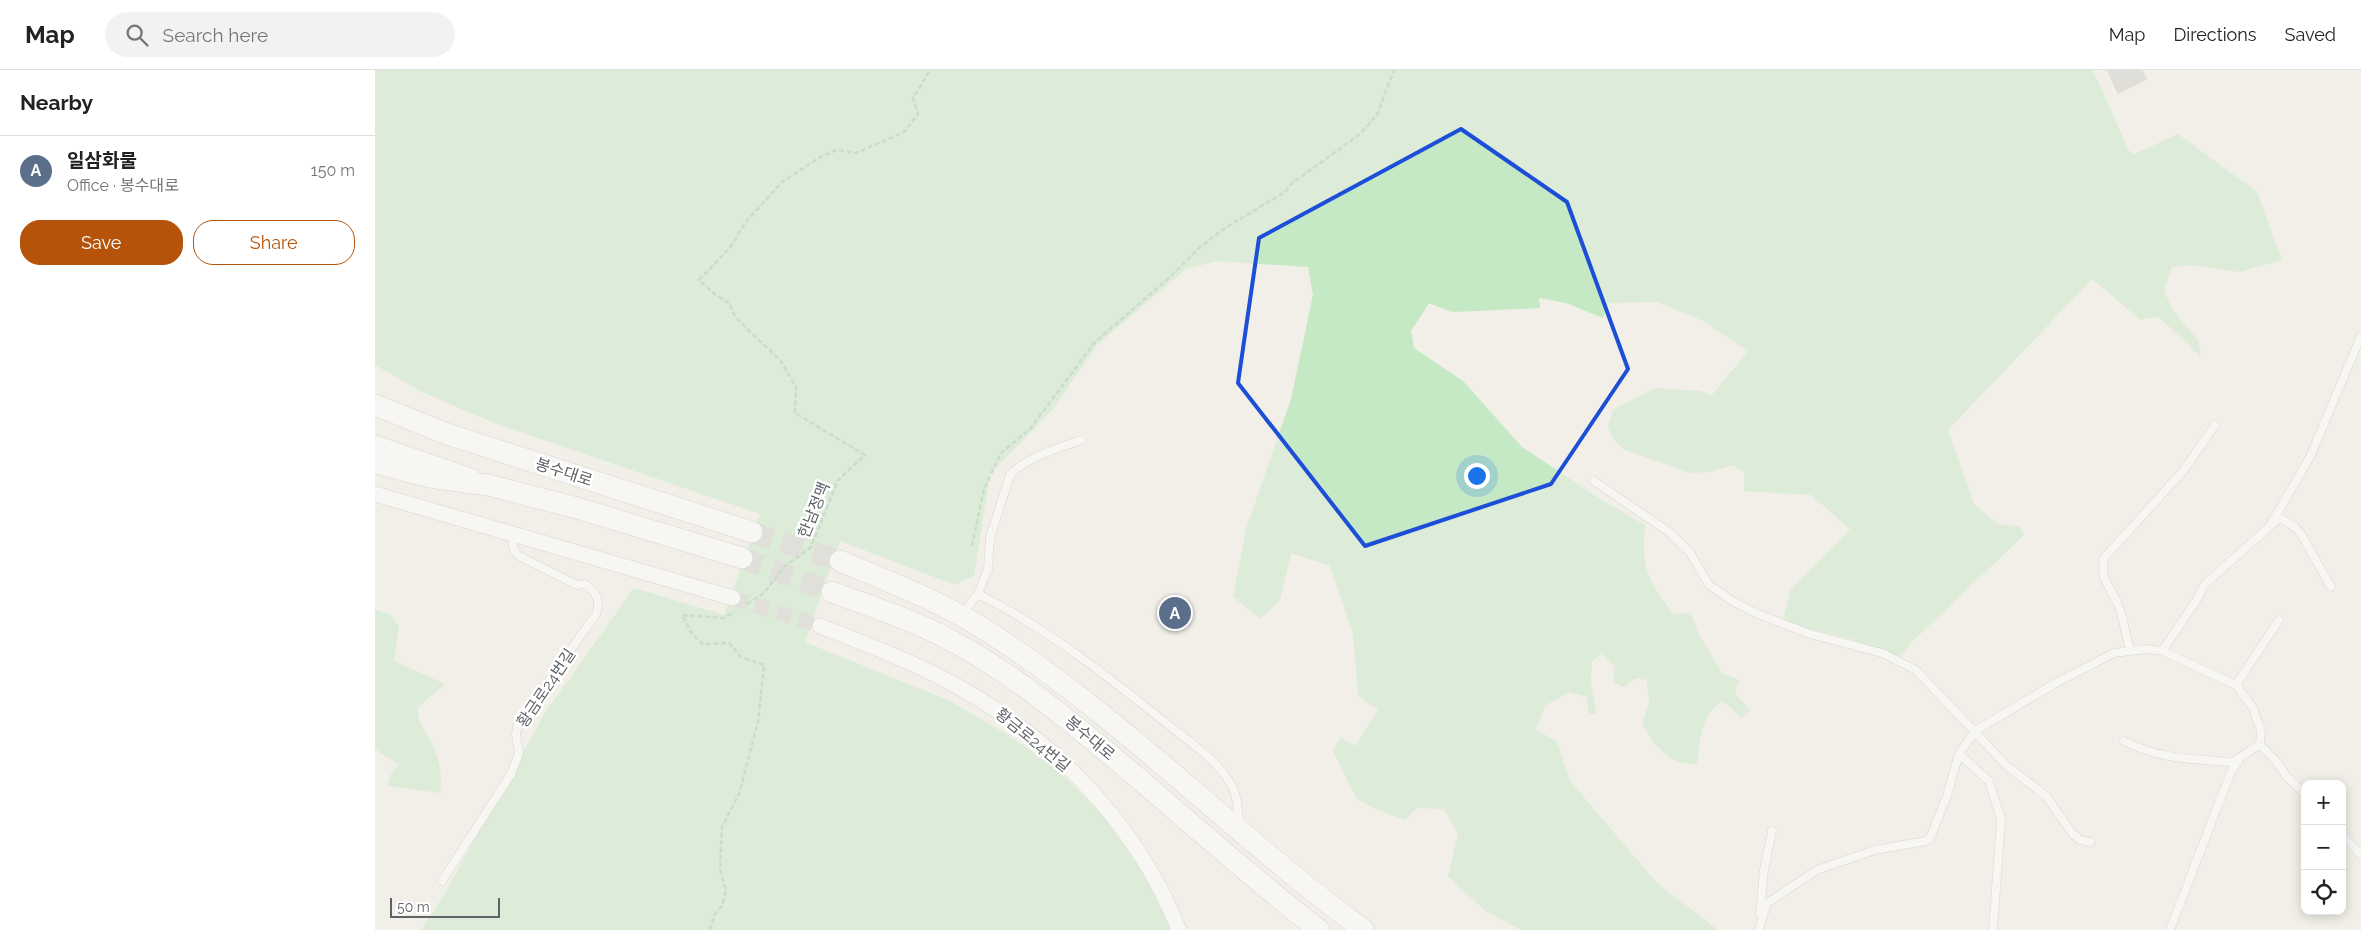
<!DOCTYPE html>
<html lang="en">
<head>
<meta charset="utf-8">
<style>
  :root { --surface:#fff; --page:#f2f2f2; --text:#222; --muted:#767676; --line:#e0e0e0; --accent:#b45309 }
  body { margin:0; font-family:Raleway,"Noto Sans KR",sans-serif; background:var(--page); color:var(--text) }
  .controls { position:absolute; right:15px; bottom:15px; display:grid; overflow:hidden; border-radius:10px; box-shadow:0 2px 12px #0003 }
  .controls button { width:45px; height:45px; display:grid; place-items:center; padding:0; border:0; border-bottom:1px solid var(--line); background:var(--surface); color:var(--text); font:25px sans-serif }
  .scale { position:absolute; left:15px; bottom:12px; width:110px; box-sizing:border-box; padding-left:5px; border:2px solid #5f6368; border-top:0; font-size:14px; line-height:18px; white-space:nowrap; color:#5f6368; -webkit-text-stroke:4px #fff; paint-order:stroke }
  .you { position:absolute; left:1101px; top:405px; width:18px; height:18px; margin:-12px; border:4px solid #fff; border-radius:50%; background:#1a73e8; box-shadow:0 0 0 8px #1a73e833 }
  .badge { display:grid; place-items:center; width:32px; height:32px; border-radius:50%; background:var(--accent); color:#fff; font-size:16px; font-weight:700 }
  .pin { position:absolute; translate:-50% -50%; border:2px solid #fff; box-shadow:0 1px 5px #0006 }
  .list { margin:0; padding:0; list-style:none }
  h2 { display:flex; justify-content:space-between; align-items:center; height:65px; margin:0; padding:0 20px; font-size:21px }
  h2 small { font-size:16px; font-weight:400; color:var(--muted) }
  .list li { display:grid; grid-template-columns:32px 1fr auto; gap:15px; align-items:center; box-sizing:border-box; height:70px; padding:0 20px; border-top:1px solid var(--line) }
  .list b { display:block; font-size:19px; white-space:nowrap }
  .list p { margin:0; font-size:16px; white-space:nowrap; color:var(--muted) }
  .list em { font-size:16px; font-style:normal; color:var(--muted) }
  .actions { display:flex; gap:10px; padding:15px 20px }
  .actions a { flex:1; padding:11px 0; border:1px solid var(--accent); border-radius:20px; text-align:center; font-size:18px; color:var(--accent) }
  .actions .main { background:var(--accent); color:#fff }
  .icon { flex:none; width:28px; height:28px; fill:none; stroke:currentColor; stroke-width:2; stroke-linecap:round; stroke-linejoin:round }
  .map { position:relative; flex:none; width:1986px; height:860px; overflow:hidden }
  header { display:flex; align-items:center; gap:30px; box-sizing:border-box; height:70px; padding:0 25px; background:var(--surface); border-bottom:1px solid var(--line) }
  header strong { font-size:24px }
  nav { display:flex; gap:28px; margin-inline-start:auto; font-size:18px }
  .search { width:350px; height:45px; background:var(--page); display:flex; align-items:center; gap:12px; box-sizing:border-box; padding:0 18px; border-radius:28px; color:var(--muted); font-size:19px }
  main { display:flex }
  aside { flex:1; background:var(--surface) }
  .map>svg:first-child { display:block }
  .green { fill:#c5e8c5 }
  .building { fill:#cccac5; stroke:#d6d1c6 }
  .lines { fill:none; stroke-linecap:round; stroke-linejoin:round }
  .minor-tunnel { stroke:#ccccc8; stroke-width:15; stroke-dasharray:15 8; stroke-linecap:butt }
  .secondary-tunnel { stroke:#ccccc8; stroke-width:21; stroke-dasharray:21 11; stroke-linecap:butt }
  .service-casing { stroke:#b5b8bc; stroke-width:9 }
  .minor-casing { stroke:#b5b8bc; stroke-width:16 }
  .tertiary-casing { stroke:#b5b8bc; stroke-width:20 }
  .secondary-casing { stroke:#b6babf; stroke-width:22 }
  .path { stroke:#9cc7a9; stroke-width:2.5; stroke-dasharray:5 2.5; stroke-linecap:butt }
  .service { stroke:#fff; stroke-width:8 }
  .minor { stroke:#fff; stroke-width:15 }
  .tertiary { stroke:#fff; stroke-width:19 }
  .secondary { stroke:#fff; stroke-width:21 }
  .marked { fill:none; stroke:#1d4ed8; stroke-width:4; stroke-linejoin:round }
  .labels { text-anchor:middle; dominant-baseline:central; stroke-width:5; stroke-linejoin:round; paint-order:stroke }
  .street-label { font-size:16px; fill:#5f6368; stroke:#fff }
</style>
</head>
<body>
<header>
<strong>Map</strong>
<div class="search"><svg class="icon" aria-label="search" viewBox="0 0 24 24"><circle cx="10" cy="10" r="6"/><path d="M15 15l6 6"/></svg>Search here</div>
<nav><a>Map</a><a>Directions</a><a>Saved</a></nav>
</header>
<main>
<aside>
<h2>Nearby<small></small></h2>
<ul class="list">
<li><span class="badge" style="background:#5c6f8a">A</span><div><b>일삼화물</b><p>Office · 봉수대로</p></div><em>150 m</em></li>
</ul>
<div class="actions"><a class="main">Save</a><a>Share</a></div>
</aside>
<div class="map">
<svg width="1986" height="860" viewBox="0 0 1986 860">
  <rect width="100%" height="100%" fill="#f1efe8"/>
  <!-- green -->
  <path class="green" d="M0 0H1718L1754 81 1760 84 1803 64 1882 122 1907 190 1864 202 1816 195 1797 197 1789 221 1798 241 1823 270 1826 287 1783 246 1766 250 1717 209 1573 360 1599 434 1623 454 1645 457 1649 465 1539 570 1526 585 1514 589 1476 569 1418 555 1409 547 1415 521 1475 459 1436 425 1369 421V402L1358 395 1335 402 1315 403 1250 380 1240 371 1233 357 1238 340 1280 318 1325 321 1337 325 1373 281 1328 251 1282 232 1234 233 1228 248 1191 233 1164 228 1165 238 1077 242 1054 233 1036 261 1039 278 1088 311 1147 377 1227 430 1270 455C1267 501 1271 507 1299 544L1316 543 1323 563 1347 603 1364 610 1360 623 1375 641 1367 648 1348 631C1326 641 1325 673 1322 694 1292 695 1282 677 1267 654L1274 633 1272 610 1261 608 1249 617 1238 612 1240 597 1227 584 1217 591 1216 612 1221 643 1218 645 1214 643 1212 627 1194 622 1170 636 1161 659 1182 672 1195 711 1282 813 1343 860H1146L1109 840 1073 806 1083 764 1069 739 1042 738 1030 750 998 738 981 728 958 681 966 667 980 676 1003 640 983 625 978 564 955 496 916 483 905 530 886 549 858 527 871 459 916 329 938 225 933 197 842 191 811 199 722 275 678 339 615 404 599 506 580 515 465 471 430 572 573 630 635 666 679 697 727 744 768 802 796 860H46L67 828 170 643 259 518 349 545 385 444 119 353 47 322 0 295Z
    M0 540 15 544 24 556 19 591 70 614 43 637C41 651 51 661 57 673 64 689 68 706 65 723L12 716 16 704 24 695 0 679Z"/>
  <!-- building -->
  <path class="building" d="M1732 0H1767L1772 9 1743 24Z"/>
  <g class="lines">
    <!-- minor-tunnel -->
    <path class="minor-tunnel" d="M358 528 445 556"/>
    <!-- secondary-tunnel -->
    <path class="secondary-tunnel" d="M377 462 465 491
      M367 488 457 522"/>
    <!-- service casing -->
    <g class="service-casing">
      <path id="service" d="M1219 411 1294 462 1314 481 1334 515 1359 532 1383 544 1435 564 1507 583 1541 600 1631 695 1671 726 1697 763 1705 770 1715 772
        M1898 454 1905 448 1920 457 1926 464 1956 517
        M603 524 613 499 615 468 635 405C653 386 682 379 706 370
        M587 544 603 524C673 559 735 608 796 657 815 672 841 690 854 711 863 725 863 739 864 755
        M1755 579C1750 564 1749 548 1742 532 1734 514 1725 511 1729 488L1809 400 1840 355
        M1787 581 1821 531 1830 514 1893 458 1906 437 1935 387 1986 266
        M1861 615 1904 550
        M1749 671C1784 689 1816 689 1855 692 1867 689 1873 680 1885 675
        M1584 684 1614 711 1626 749 1618 860
        M1967 765 1986 785
        M67 811 136 704 144 683 141 664 143 654 221 544C226 530 222 523 210 514L202 515 144 486C136 479 137 473 139 463
        M1385 843 1389 800 1397 761
        M1384 859 1392 833 1442 800 1500 780 1551 771 1555 768 1572 726 1584 684 1600 661 1679 614 1739 583 1771 579 1787 581 1861 615 1878 638 1886 661 1885 675 1901 691 1912 707 1930 724
        M1795 860 1855 704 1864 690"/>
    </g>
    <!-- minor casing -->
    <g class="minor-casing">
      <path id="minor" d="M0 424 358 528
        M445 556C483 571 521 585 557 603 667 657 759 746 804 860"/>
    </g>
    <!-- tertiary casing -->
    <g class="tertiary-casing">
      <path id="tertiary" d="M0 375 96 408"/>
    </g>
    <!-- secondary casing -->
    <g class="secondary-casing">
      <path id="secondary" d="M0 335 72 364 377 462
        M0 393 55 407 113 415 202 438 367 488
        M465 491C515 512 567 532 612 561 747 647 860 766 989 860
        M457 522C500 538 545 552 586 576 641 607 690 647 738 687 807 745 873 805 944 860"/>
    </g>
    <!-- path -->
    <path class="path" d="M597 476 609 419 626 383 655 359 719 273 795 207 823 179 850 158 910 122 916 114 985 64 1002 45 1019 0
      M372 534 389 523 409 497 436 477 463 410 490 385 420 343 421 317 406 291 361 248 354 233 341 225 324 210 354 179 370 153 407 112 447 86 462 80 481 83 529 62 543 44 538 28 555 0
      M335 860 340 844 347 836 351 821 345 799 347 757 364 724 383 652 389 595 366 587 354 573 328 574 317 564 307 545 350 548 359 542"/>
    <!-- service -->
    <use href="#service" class="service"/>
    <!-- minor -->
    <use href="#minor" class="minor"/>
    <!-- tertiary -->
    <use href="#tertiary" class="tertiary"/>
    <!-- secondary -->
    <use href="#secondary" class="secondary"/>
  </g>
  <!-- marked area -->
  <path d="M0 0H1986V860H0ZM1086 59 1192 132 1253 299 1176 414 990 476 863 313 884 168Z" fill="#f1efe8" fill-opacity=".55" fill-rule="evenodd"/>
  <path class="marked" d="M1086 59 1192 132 1253 299 1176 414 990 476 863 313 884 168Z"/>
  <g class="labels">
    <!-- street labels -->
    <g class="street-label">
      <text transform="translate(189 402) rotate(18)">봉수대로</text>
      <text transform="translate(439 440) rotate(-68)">한남정맥</text>
      <text transform="translate(171 618) rotate(-56)">황금로24번길</text>
      <text transform="translate(715 668) rotate(40)">봉수대로</text>
      <text transform="translate(658 670) rotate(39)">황금로24번길</text>
    </g>
  </g>
</svg>
<div class="controls">
<button>+</button>
<button>−</button>
<button><svg class="icon" aria-label="locate" viewBox="0 0 24 24"><circle cx="12" cy="12" r="6"/><path d="M12 2v4M12 18v4M2 12h4M18 12h4"/></svg></button>
</div>
<div class="scale">50 m</div>
<div class="you"></div>
<div class="pin badge" style="left:800px;top:543px;background:#5c6f8a">A</div>
</div>
</main>
</body>
</html>
